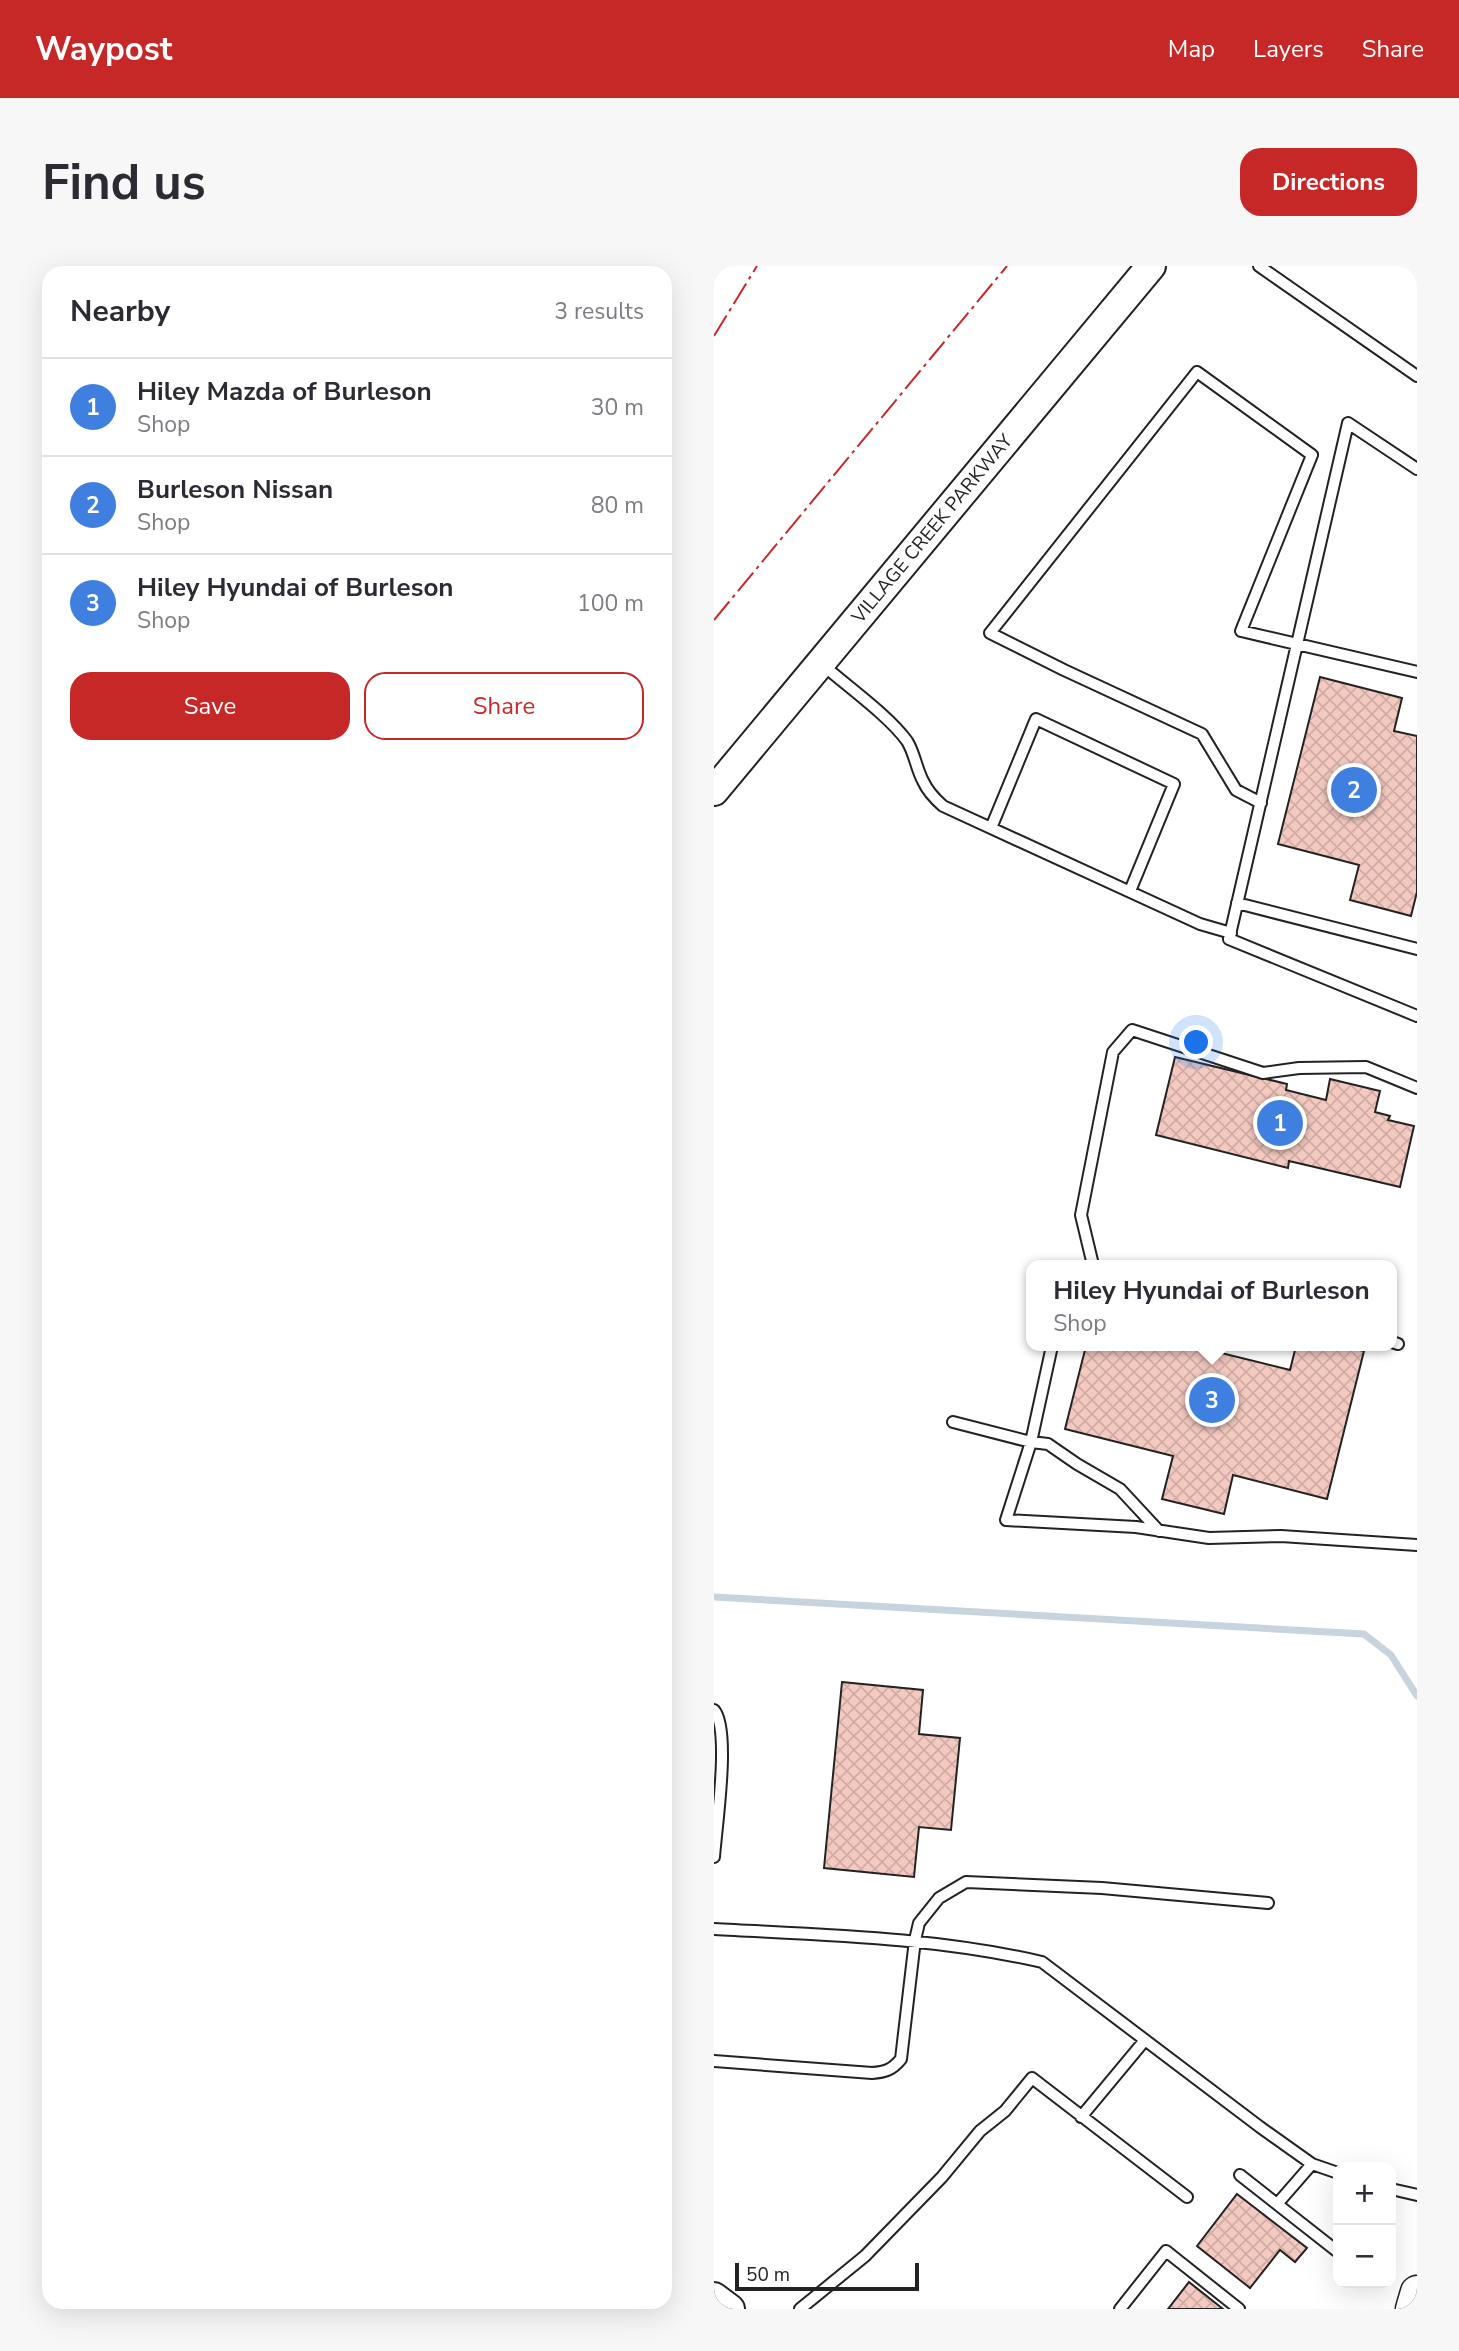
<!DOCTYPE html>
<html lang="en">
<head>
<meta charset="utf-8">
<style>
  :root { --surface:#fff; --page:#f7f7f7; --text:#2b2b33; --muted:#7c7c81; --line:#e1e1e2; --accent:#c62828 }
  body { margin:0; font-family:"Nunito Sans",sans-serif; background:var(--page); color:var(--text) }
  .controls { position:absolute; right:21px; bottom:21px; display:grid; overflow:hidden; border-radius:14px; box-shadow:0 7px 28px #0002 }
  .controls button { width:63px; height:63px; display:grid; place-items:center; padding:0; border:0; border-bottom:2px solid var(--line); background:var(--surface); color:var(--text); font:35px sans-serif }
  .scale { position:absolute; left:21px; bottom:18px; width:184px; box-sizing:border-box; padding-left:7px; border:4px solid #222; border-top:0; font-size:19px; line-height:24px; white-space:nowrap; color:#222; -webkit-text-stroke:5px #fff; paint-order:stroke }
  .you { position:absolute; left:483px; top:777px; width:24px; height:24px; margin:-18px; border:5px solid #fff; border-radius:50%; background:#1a73e8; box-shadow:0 0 0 10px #1a73e833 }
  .badge { display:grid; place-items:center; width:46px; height:46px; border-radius:50%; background:var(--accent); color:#fff; font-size:23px; font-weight:700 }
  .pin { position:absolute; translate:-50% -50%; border:4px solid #fff; box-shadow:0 2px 7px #0006 }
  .popup { position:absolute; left:312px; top:994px; width:371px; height:91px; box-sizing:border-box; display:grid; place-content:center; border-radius:14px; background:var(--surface); filter:drop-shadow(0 2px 5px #0005); font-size:23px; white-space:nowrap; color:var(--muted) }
  .popup b { font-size:26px; color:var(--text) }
  .popup::after { content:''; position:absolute; left:50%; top:100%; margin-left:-14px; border:14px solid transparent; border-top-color:var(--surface) }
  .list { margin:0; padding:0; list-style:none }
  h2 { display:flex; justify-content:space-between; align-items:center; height:91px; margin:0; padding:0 28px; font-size:30px }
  h2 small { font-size:23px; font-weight:400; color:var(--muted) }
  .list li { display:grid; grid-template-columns:46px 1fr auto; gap:21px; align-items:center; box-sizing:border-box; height:98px; padding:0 28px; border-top:2px solid var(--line) }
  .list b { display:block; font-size:26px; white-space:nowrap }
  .list p { margin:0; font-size:23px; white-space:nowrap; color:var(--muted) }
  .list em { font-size:23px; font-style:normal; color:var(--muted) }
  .actions { display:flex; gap:14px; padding:21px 28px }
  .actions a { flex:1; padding:16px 0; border:2px solid var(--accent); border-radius:21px; text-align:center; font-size:24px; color:var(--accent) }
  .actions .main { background:var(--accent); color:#fff }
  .map { position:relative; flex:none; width:703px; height:2043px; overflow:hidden; border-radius:21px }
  header { display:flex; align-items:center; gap:42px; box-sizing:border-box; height:98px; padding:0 35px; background:var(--accent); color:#fff }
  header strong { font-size:33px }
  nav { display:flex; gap:38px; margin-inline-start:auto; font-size:24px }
  .intro { display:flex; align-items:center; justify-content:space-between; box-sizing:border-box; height:168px; padding:0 42px }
  h1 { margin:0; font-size:49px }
  .button { padding:18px 32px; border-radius:21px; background:var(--accent); color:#fff; font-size:24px; font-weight:700 }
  main { display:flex; gap:42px; padding:0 42px }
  aside { flex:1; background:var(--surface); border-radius:21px; box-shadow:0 7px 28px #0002 }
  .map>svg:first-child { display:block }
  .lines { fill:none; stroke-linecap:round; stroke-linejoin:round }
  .stream { stroke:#c7d3dd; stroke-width:7 }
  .building { fill:url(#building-cross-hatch); stroke:#222; stroke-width:2 }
  .service-casing { stroke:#222; stroke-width:14 }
  .tertiary-casing { stroke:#222; stroke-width:32 }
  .secondary-casing { stroke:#222; stroke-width:35 }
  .service { stroke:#fff; stroke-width:10 }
  .tertiary { stroke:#fff; stroke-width:28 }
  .secondary { stroke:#fff; stroke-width:32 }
  .power { stroke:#c62828; stroke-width:2; stroke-dasharray:24 5 3.5 5; stroke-linecap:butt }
  .labels { text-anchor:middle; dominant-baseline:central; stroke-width:5; stroke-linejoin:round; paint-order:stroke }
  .street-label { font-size:19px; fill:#222; stroke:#fff }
</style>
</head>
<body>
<header>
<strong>Waypost</strong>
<nav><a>Map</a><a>Layers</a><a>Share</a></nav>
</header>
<div class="intro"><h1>Find us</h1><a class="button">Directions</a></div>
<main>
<aside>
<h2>Nearby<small>3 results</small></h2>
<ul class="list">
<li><span class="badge" style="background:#3f7fe0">1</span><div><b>Hiley Mazda of Burleson</b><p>Shop</p></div><em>30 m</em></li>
<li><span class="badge" style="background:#3f7fe0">2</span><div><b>Burleson Nissan</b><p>Shop</p></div><em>80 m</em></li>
<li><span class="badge" style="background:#3f7fe0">3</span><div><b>Hiley Hyundai of Burleson</b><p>Shop</p></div><em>100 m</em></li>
</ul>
<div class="actions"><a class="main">Save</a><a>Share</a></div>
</aside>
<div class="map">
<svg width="703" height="2043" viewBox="0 0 703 2043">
  <defs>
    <pattern id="building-cross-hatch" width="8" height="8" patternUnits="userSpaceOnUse" patternTransform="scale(1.75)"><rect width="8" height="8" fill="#f3c9c0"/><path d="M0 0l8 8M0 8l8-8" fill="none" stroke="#d0aca5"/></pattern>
  </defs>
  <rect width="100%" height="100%" fill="#fff"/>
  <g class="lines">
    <!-- stream -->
    <path class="stream" d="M0 1331 650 1368 677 1389 703 1430"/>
  </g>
  <!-- building -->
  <path class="building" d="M606 411 688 432 680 465 703 470V626L697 650 636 634 645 599 564 578Z
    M461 791 573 818 572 824 612 834 616 813 666 825 661 846 676 850 674 854 700 860 686 921 575 895 574 902 442 869Z
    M372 1080H479L576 1104 582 1080H629L650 1085 613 1233 519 1209 510 1248 448 1233 459 1190 351 1163Z
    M128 1416 209 1424 205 1468 246 1472 237 1564 205 1561 200 1611 110 1602Z
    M523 1928 593 1982 581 1996 566 1984 536 2022 483 1980Z
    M475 2016 509 2043H454Z"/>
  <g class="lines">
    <!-- service casing -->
    <g class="service-casing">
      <path id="service" d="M545 0 703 110
        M703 203 634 157 515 673 703 750
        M109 399C133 420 175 450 193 475 201 488 202 502 209 515 214 526 221 533 229 540L486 658 517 667
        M547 537 522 524 488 468 350 404 276 367 483 106 598 189 527 365 703 406
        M277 562 322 453 460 518 416 625
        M523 637 703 683
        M379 999 367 949 399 786 418 764 549 807 585 802 652 801 703 822
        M678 1076 684 1078
        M338 1080 317 1176 292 1254 422 1261 495 1272 567 1270 703 1279
        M239 1156 317 1176 334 1178 363 1198 406 1223 445 1265
        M0 1444C17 1463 2 1562 0 1591
        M0 1663C110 1669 220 1671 328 1696L546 1861 598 1898 624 1907
        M0 1795 158 1807C171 1806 178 1804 187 1793L201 1674 205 1657 225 1632 252 1616 388 1622 554 1637
        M367 1851 431 1774
        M526 1909 624 1986
        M677 1923 703 1929
        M564 1937 598 1898
        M86 2043 151 1990 228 1911 266 1865 291 1845 318 1812 473 1931
        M406 2043 452 1985 525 2043"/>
    </g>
    <!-- tertiary casing -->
    <g class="tertiary-casing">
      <g id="tertiary">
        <path id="s1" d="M0 525 437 0"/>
        <path d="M0 2031 16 2043"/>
      </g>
    </g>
    <!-- secondary casing -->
    <g class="secondary-casing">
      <path id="secondary" d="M698 2043 703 2026"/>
    </g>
    <!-- service -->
    <use href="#service" class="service"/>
    <!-- tertiary -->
    <use href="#tertiary" class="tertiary"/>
    <!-- secondary -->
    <use href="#secondary" class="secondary"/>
    <!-- power -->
    <path class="power" d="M0 70 43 0
      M0 354 293 0"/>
  </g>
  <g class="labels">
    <!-- street labels -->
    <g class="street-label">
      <text stroke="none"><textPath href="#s1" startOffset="341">VILLAGE CREEK PARKWAY</textPath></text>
    </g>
  </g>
</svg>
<div class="controls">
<button>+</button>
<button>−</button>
</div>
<div class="scale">50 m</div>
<div class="you"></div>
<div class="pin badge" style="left:566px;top:857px;background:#3f7fe0">1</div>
<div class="pin badge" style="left:640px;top:524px;background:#3f7fe0">2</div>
<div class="pin badge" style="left:498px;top:1134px;background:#3f7fe0">3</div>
<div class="popup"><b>Hiley Hyundai of Burleson</b>Shop</div>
</div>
</main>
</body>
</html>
